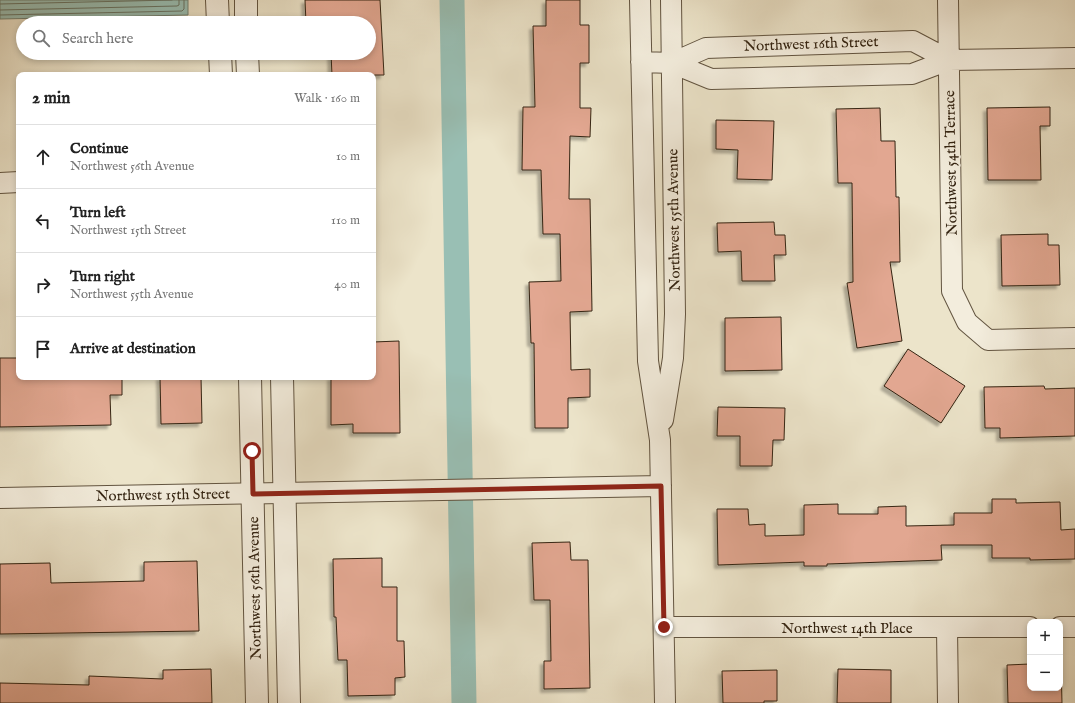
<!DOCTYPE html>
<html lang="en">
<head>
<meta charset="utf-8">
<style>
  :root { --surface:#fff; --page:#f2f2f2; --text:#222; --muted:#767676; --line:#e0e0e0 }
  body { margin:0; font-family:"IM FELL English",serif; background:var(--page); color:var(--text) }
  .controls { position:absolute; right:12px; bottom:12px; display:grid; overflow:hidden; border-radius:8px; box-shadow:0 2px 6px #0003 }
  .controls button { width:36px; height:36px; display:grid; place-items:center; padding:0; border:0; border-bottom:1px solid var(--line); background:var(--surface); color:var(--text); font:20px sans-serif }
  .stop { position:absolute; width:12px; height:12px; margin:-9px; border:3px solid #8f2418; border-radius:50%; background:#fff }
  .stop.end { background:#8f2418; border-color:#fff; box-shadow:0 1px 4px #0008 }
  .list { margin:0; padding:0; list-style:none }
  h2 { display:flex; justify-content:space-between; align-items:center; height:52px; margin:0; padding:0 16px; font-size:17px }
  h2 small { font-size:13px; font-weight:400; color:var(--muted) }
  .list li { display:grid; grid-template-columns:26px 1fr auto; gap:12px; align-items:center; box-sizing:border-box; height:64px; padding:0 16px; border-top:1px solid var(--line) }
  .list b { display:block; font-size:15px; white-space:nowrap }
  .list p { margin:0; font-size:13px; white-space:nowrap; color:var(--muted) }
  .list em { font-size:13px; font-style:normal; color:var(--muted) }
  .icon { flex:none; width:22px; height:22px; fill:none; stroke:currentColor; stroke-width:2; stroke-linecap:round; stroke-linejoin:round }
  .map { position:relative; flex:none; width:1075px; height:703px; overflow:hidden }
  .search { position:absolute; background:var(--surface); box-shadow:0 2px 6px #0003; left:16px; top:16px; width:360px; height:44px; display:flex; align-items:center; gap:10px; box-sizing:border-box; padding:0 14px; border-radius:22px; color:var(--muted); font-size:15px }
  .panel { position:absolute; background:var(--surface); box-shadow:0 2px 6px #0003; left:16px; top:72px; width:360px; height:308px; border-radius:8px }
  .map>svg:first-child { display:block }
  .water { fill:#99bfb4; stroke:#718173 }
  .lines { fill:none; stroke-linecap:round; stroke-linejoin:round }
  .shore { stroke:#667263; stroke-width:1 }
  .canal { stroke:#99bfb4; stroke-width:25 }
  .building { fill:#e2a791; stroke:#342412; filter:url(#shadow) }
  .minor-casing { stroke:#625440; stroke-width:22 }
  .tertiary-casing { stroke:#625440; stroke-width:24 }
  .minor { stroke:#f3eddd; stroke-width:20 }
  .tertiary { stroke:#f3eddd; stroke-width:22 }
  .route { stroke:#8f2418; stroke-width:5 }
  .labels { text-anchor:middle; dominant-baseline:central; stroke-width:4; stroke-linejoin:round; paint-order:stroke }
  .street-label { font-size:15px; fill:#342412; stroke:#f3eddd }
</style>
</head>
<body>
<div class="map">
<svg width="1075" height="703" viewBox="0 0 1075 703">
  <defs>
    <filter id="shadow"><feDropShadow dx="-3.5" dy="3.5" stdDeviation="1" flood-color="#0004"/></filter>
  </defs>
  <rect width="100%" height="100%" fill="#ece4ca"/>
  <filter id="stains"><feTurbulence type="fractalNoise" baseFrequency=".005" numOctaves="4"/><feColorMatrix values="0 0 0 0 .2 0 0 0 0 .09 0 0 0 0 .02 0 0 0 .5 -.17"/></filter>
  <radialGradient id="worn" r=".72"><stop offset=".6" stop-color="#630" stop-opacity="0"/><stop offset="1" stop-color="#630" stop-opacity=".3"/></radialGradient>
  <!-- water -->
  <path class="water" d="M0 0H188V15L0 19Z"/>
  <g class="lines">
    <!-- shore -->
    <path class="shore" d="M0 4 172 0
      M0 10 177 6 179 5V0
      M0 15 182 11 184 9V0"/>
    <!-- canal -->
    <path class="canal" d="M452 0 464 703"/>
  </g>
  <!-- building -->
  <path class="building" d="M305 0H380L384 75H332L331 53H369V23H306Z
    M546 0H580V25H589V63H580V108H591L590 137 570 136 569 199H590L592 311 570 312 571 370 590 369V397L568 398V428H535L534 343H531L529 282 561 281 560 234H543L541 170H522L523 107H535L533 26H546Z
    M1050 107V126H1040L1041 180H988L987 108Z
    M880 108 881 141H895L896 197H899L900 262H890L902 341 857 348 847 283 853 282 852 183H838L836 109Z
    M716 120 774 121 772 180 737 179 738 150 716 149Z
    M774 222 775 235H785L786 255H774L775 281H742L741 251 718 252 717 223Z
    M1048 234V245H1059L1060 285 1002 286 1001 235Z
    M781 317 782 370 725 371V318Z
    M399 341 400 433H353V424L331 425V377H373V342Z
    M908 349 965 386 941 423 884 386Z
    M0 358H19V377H122V395H110L111 425 0 427Z
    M160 377H201L202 423 161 424Z
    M1044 386 1045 389 1075 388V436L1000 438V428H985L984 387Z
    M718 407 785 408 784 440H773L772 466H740V436H717Z
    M992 499H1016V503L1060 502 1061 530 1075 529V559L1030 560V558H992V545H941L942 560 827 564V566H804V562L718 565 717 509H748L749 525 765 524V536L804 535V505L838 504V514H878V507L906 506V526L954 525V513H992Z
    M570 542 571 560H588L590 688 544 689V661H551L550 600H534L532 543Z
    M382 558V587H397V641H404L405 677 395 678V695L348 696 347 660H338L336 617H334L333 559Z
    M197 561 199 631 0 634V564L50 563 51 583 144 581V562Z
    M1061 663 1062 703H1008L1007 665 1030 664V688H1060Z
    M211 669 212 703H0V683L89 685V676L163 679V670Z
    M838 669 891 670V703H837Z
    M777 670V701H764V703H723L722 671Z"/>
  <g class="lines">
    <!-- minor casing -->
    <g class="minor-casing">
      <path id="minor" d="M640 0 648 361 660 440 665 703
        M948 0 952 291 967 322 988 340 1075 338
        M641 62 672 63 711 79 912 74 949 60 1075 58
        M672 63 706 48 913 41 949 60
        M0 183 19 182
        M663 420 673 358 675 314 671 0
        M0 498 661 486
        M664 627H1030
        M1060 627H1075
        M947 628 948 703"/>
    </g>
    <!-- tertiary casing -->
    <g class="tertiary-casing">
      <path id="tertiary" d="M217 0 218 23
        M246 0V23
        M220 53 221 75
        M247 53 248 75
        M250 377 257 703
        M282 377 289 703"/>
    </g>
    <!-- minor -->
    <use href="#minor" class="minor"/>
    <!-- tertiary -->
    <use href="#tertiary" class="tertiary"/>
  </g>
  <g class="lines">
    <!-- route -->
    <path class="route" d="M252 451 253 494 661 486 664 627"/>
  </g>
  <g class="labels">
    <!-- street labels -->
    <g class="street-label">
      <text transform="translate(811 44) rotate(-2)">Northwest 16th Street</text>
      <text transform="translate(951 163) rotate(-91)">Northwest 54th Terrace</text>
      <text transform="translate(674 220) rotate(-91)">Northwest 55th Avenue</text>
      <text transform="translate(163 495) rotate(-1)">Northwest 15th Street</text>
      <text transform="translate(255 588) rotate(-91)">Northwest 56th Avenue</text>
      <text x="847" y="628">Northwest 14th Place</text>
    </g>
  </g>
  <rect width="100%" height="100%" filter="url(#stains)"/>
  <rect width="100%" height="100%" fill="url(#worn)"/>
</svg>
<div class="controls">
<button>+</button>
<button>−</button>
</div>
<div class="stop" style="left:252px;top:451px"></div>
<div class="stop end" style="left:664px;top:627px"></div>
<div class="search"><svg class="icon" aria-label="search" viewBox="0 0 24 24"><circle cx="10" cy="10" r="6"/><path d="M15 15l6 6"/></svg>Search here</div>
<section class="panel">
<h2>2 min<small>Walk · 160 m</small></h2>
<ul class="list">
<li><svg class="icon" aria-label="ahead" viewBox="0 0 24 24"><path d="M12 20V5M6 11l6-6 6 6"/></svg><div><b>Continue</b><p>Northwest 56th Avenue</p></div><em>10 m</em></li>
<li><svg class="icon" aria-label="left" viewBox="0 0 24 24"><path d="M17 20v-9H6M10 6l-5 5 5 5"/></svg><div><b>Turn left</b><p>Northwest 15th Street</p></div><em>110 m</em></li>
<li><svg class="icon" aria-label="right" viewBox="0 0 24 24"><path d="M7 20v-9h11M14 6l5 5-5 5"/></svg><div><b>Turn right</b><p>Northwest 55th Avenue</p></div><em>40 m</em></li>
<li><svg class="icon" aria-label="arrive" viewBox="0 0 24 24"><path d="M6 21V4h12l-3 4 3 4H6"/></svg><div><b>Arrive at destination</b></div></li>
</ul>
</section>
</div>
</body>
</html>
